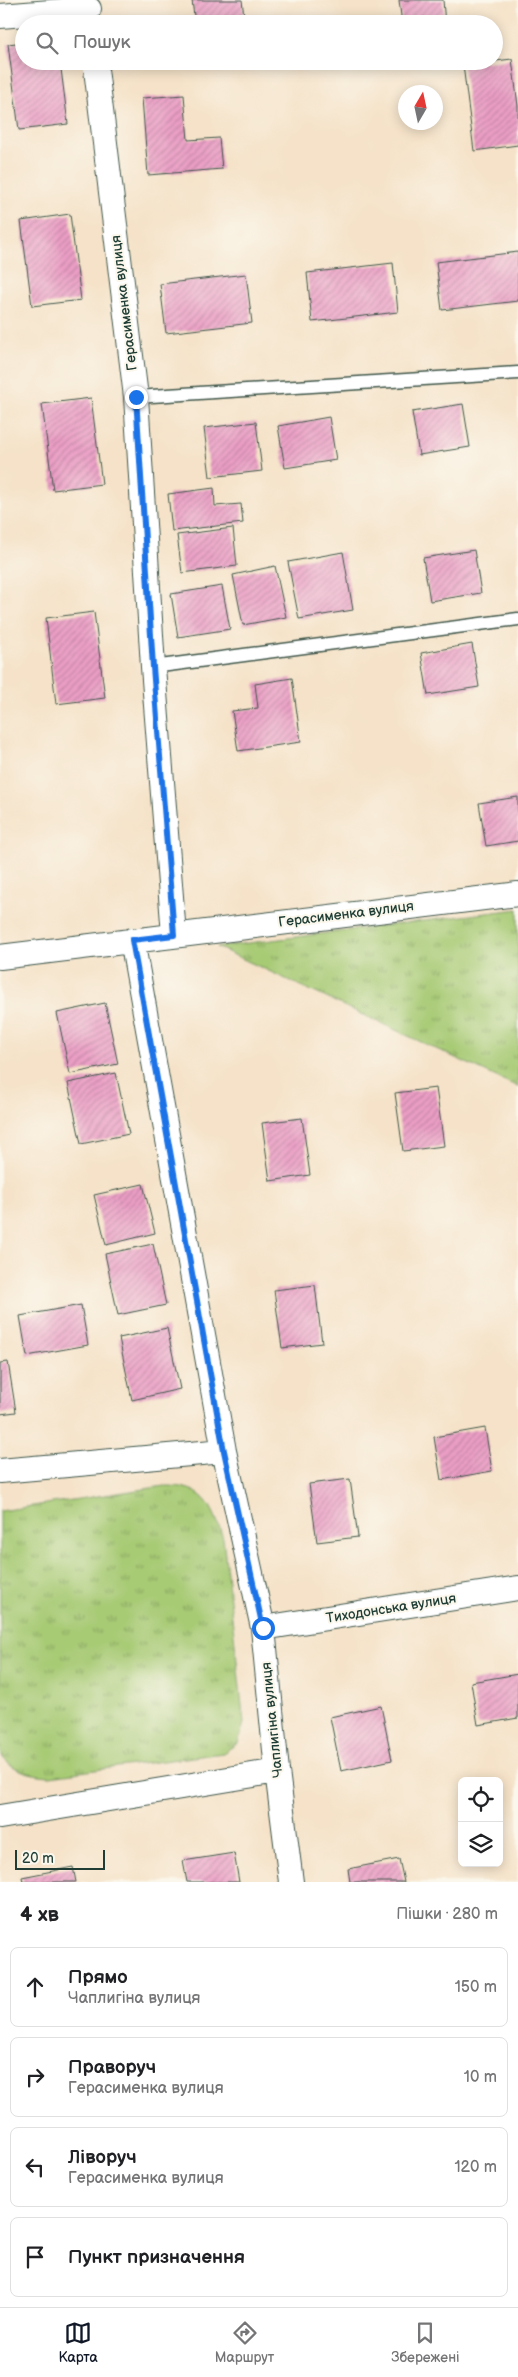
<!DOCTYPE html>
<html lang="uk">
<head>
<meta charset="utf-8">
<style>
  :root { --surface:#fff; --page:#f2f2f2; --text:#202124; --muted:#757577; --line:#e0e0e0; --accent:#111827 }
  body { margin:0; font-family:"Balsamiq Sans",sans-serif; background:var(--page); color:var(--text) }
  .controls { position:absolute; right:15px; bottom:15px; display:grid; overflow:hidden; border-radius:8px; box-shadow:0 2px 12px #0003 }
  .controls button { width:45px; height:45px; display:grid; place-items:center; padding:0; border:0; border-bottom:1px solid var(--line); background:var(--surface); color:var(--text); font:25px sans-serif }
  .compass { position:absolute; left:398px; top:85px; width:45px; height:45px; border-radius:50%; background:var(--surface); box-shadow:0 2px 12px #0003; rotate:9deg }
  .scale { position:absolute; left:15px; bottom:12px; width:90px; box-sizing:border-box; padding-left:5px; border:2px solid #1f3d34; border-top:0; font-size:14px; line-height:18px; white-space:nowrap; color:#1f3d34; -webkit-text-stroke:4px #fbf7ec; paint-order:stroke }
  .stop { position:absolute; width:15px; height:15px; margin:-11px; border:4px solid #1a73e8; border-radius:50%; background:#fff }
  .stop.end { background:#1a73e8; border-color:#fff; box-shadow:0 1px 5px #0008 }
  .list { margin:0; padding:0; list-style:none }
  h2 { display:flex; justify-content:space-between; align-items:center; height:65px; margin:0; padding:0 20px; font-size:21px }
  h2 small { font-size:16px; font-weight:400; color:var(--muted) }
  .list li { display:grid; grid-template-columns:32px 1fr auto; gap:15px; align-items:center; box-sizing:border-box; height:80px; margin:0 10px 10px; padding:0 10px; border:1px solid var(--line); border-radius:8px }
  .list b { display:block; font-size:19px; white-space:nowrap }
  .list p { margin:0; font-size:16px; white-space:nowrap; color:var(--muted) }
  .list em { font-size:16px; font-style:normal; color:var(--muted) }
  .icon { flex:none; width:28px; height:28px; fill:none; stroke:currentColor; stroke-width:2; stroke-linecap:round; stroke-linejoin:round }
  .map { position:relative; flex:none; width:518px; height:1882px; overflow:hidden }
  .search { position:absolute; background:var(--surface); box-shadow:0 2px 12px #0003; left:15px; right:15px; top:15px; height:55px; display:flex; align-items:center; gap:12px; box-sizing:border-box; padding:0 18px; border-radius:28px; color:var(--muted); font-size:19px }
  .sheet { height:425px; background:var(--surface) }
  nav { display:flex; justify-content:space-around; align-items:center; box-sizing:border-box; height:70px; border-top:1px solid var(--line); background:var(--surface); font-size:14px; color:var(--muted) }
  nav a { display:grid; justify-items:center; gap:2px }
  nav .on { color:var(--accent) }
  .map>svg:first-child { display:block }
  .grass { fill:url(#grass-tufts); stroke:#638454 }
  .building { fill:url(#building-hatch) }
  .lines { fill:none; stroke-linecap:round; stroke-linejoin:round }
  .service-casing { stroke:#3f564a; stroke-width:15 }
  .minor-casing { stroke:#3f564a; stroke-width:26 }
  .service { stroke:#fff; stroke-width:12 }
  .minor { stroke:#fff; stroke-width:24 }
  .route { stroke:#1a73e8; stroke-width:6 }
  .labels { text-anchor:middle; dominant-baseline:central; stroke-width:4; stroke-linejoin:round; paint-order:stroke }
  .street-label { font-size:14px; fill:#1f3d34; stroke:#fbf7ec }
</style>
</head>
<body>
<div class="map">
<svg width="518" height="1882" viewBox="0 0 518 1882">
  <defs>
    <pattern id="grass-tufts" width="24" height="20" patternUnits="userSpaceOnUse" patternTransform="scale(1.25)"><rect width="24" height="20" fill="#a7ca74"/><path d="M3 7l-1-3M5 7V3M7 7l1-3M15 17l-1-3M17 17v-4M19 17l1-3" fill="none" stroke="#87a560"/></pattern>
    <pattern id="building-hatch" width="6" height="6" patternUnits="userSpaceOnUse" patternTransform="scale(1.25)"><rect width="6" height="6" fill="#eb9ec5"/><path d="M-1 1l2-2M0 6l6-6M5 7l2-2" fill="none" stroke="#be82a1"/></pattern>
  </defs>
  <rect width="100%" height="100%" fill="#fbf7ec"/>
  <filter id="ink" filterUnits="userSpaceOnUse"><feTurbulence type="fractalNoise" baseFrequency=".02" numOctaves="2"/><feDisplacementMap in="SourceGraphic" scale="10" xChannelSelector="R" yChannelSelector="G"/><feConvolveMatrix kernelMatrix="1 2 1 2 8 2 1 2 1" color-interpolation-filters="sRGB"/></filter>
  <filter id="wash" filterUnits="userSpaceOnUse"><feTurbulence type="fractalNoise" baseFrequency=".0096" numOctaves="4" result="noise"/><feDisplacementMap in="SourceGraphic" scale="20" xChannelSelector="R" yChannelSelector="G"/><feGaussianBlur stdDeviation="1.12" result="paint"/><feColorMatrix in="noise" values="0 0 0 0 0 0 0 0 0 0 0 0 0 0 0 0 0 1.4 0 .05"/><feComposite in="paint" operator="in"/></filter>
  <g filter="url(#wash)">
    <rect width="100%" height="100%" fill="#f5e2c8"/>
    <!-- grass -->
    <path class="grass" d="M518 909V1087L217 947Z
      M164 1486C203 1485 212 1503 223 1538L244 1723 238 1743 223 1753 50 1776C31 1775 11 1770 0 1754V1511Z"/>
    <g id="blocks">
      <!-- building -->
      <path class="building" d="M192 0H242L245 24H195Z
        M399 0H443L445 24H402Z
        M24 42V61H60L68 124 19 130 8 44Z
        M512 59 518 106V145L474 151 463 65Z
        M184 95 188 140 219 138 222 169 148 175 142 98Z
        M70 214 81 300 32 306 21 221Z
        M518 252V301L442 310 436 262Z
        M393 263 398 312 312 322 307 273Z
        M246 274 252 323 166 333 160 284Z
        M91 398 102 484 53 490 42 404Z
        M463 404 470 447 419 455 412 412Z
        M329 417 336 460 285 468 278 426Z
        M256 422 262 471 210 477 204 428Z
        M214 488 215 506 241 504 243 523 172 531 168 494Z
        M233 528 237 566 182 573 177 535Z
        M474 550 481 593 430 601 423 558Z
        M343 552 353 610 299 619 288 562Z
        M275 566 286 617 243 625 233 575Z
        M222 586 230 629 178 637 171 594Z
        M94 612 105 698 56 704 46 618Z
        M472 644 479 687 428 695 421 653Z
        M292 678 301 742 238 751 232 711 258 708 255 684Z
        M518 797V841L486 846 479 803Z
        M105 1003 118 1064 70 1074 57 1013Z
        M116 1073 129 1134 81 1144 68 1083Z
        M436 1088 444 1146 403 1151 395 1093Z
        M302 1118 310 1175 270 1181 262 1123Z
        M143 1184 155 1233 106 1245 94 1195Z
        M153 1244 166 1305 118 1315 105 1254Z
        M315 1285 322 1343 282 1348 274 1290Z
        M81 1305 88 1345 27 1356 20 1316Z
        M167 1328 180 1389 132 1400 119 1338Z
        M8 1362 16 1412 0 1414V1363Z
        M485 1428 492 1471 441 1480 434 1437Z
        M350 1479 358 1537 317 1542 309 1484Z
        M518 1674V1718L478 1725 471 1682Z
        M381 1706 392 1760 341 1771 330 1717Z
        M234 1853 239 1882H187L183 1861Z
        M399 1859 404 1882H350L348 1869Z
        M73 1867 76 1882H23L22 1877Z"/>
    </g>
  </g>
  <g filter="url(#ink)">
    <use href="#blocks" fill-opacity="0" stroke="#3f564a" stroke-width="1"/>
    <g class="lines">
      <!-- service casing -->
      <g class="service-casing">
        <path id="service" d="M136 397 518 373
          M153 667 518 619"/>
      </g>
      <!-- minor casing -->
      <g class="minor-casing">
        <path id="minor" d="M0 16 89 9
          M95 61 136 397 153 667 174 935
          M132 940 224 1451 263 1628 277 1771 291 1882
          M0 957 518 894
          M0 1471 224 1451
          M263 1628 518 1588
          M0 1817 277 1771"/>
      </g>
      <!-- service -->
      <use href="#service" class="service"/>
      <!-- minor -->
      <use href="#minor" class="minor"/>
    </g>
  </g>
  <g class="lines" filter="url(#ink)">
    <!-- route -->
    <path class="route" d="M136 397 153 667 174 935 132 940 224 1451 263 1628"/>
  </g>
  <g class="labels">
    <!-- street labels -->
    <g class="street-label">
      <text transform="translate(124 303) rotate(-97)">Герасименка вулиця</text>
      <text transform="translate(346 914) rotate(-7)">Герасименка вулиця</text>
      <text transform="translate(391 1608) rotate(-9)">Тиходонська вулиця</text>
      <text transform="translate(272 1720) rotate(-96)">Чаплигіна вулиця</text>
    </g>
  </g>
</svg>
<div class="controls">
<button><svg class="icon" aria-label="locate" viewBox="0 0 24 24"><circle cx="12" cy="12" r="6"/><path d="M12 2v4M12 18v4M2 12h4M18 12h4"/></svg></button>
<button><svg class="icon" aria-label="layers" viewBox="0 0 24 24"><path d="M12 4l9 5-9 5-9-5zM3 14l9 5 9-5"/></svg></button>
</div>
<svg class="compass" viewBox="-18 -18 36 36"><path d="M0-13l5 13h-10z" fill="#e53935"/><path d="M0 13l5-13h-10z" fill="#757577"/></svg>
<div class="scale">20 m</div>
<div class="stop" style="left:263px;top:1628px"></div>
<div class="stop end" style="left:136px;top:397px"></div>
<div class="search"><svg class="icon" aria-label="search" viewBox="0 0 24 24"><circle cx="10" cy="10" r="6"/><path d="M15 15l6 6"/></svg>Пошук</div>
</div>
<section class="sheet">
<h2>4 хв<small>Пішки · 280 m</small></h2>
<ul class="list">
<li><svg class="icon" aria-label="ahead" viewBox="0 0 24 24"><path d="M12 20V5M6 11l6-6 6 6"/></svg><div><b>Прямо</b><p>Чаплигіна вулиця</p></div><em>150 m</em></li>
<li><svg class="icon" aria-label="right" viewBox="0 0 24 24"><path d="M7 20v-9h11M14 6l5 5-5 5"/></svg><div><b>Праворуч</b><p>Герасименка вулиця</p></div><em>10 m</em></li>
<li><svg class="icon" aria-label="left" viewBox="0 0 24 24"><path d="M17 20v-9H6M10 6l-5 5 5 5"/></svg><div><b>Ліворуч</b><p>Герасименка вулиця</p></div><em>120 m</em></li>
<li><svg class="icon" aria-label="arrive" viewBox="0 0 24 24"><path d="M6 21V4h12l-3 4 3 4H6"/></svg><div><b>Пункт призначення</b></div></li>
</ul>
</section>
<nav>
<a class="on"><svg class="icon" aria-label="map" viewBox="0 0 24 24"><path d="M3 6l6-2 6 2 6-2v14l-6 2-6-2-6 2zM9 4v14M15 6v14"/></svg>Карта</a>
<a><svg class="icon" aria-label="directions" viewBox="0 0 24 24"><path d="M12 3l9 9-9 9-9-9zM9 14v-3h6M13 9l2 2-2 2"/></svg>Маршрут</a>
<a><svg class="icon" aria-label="saved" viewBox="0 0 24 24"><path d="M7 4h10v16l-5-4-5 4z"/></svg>Збережені</a>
</nav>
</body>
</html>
